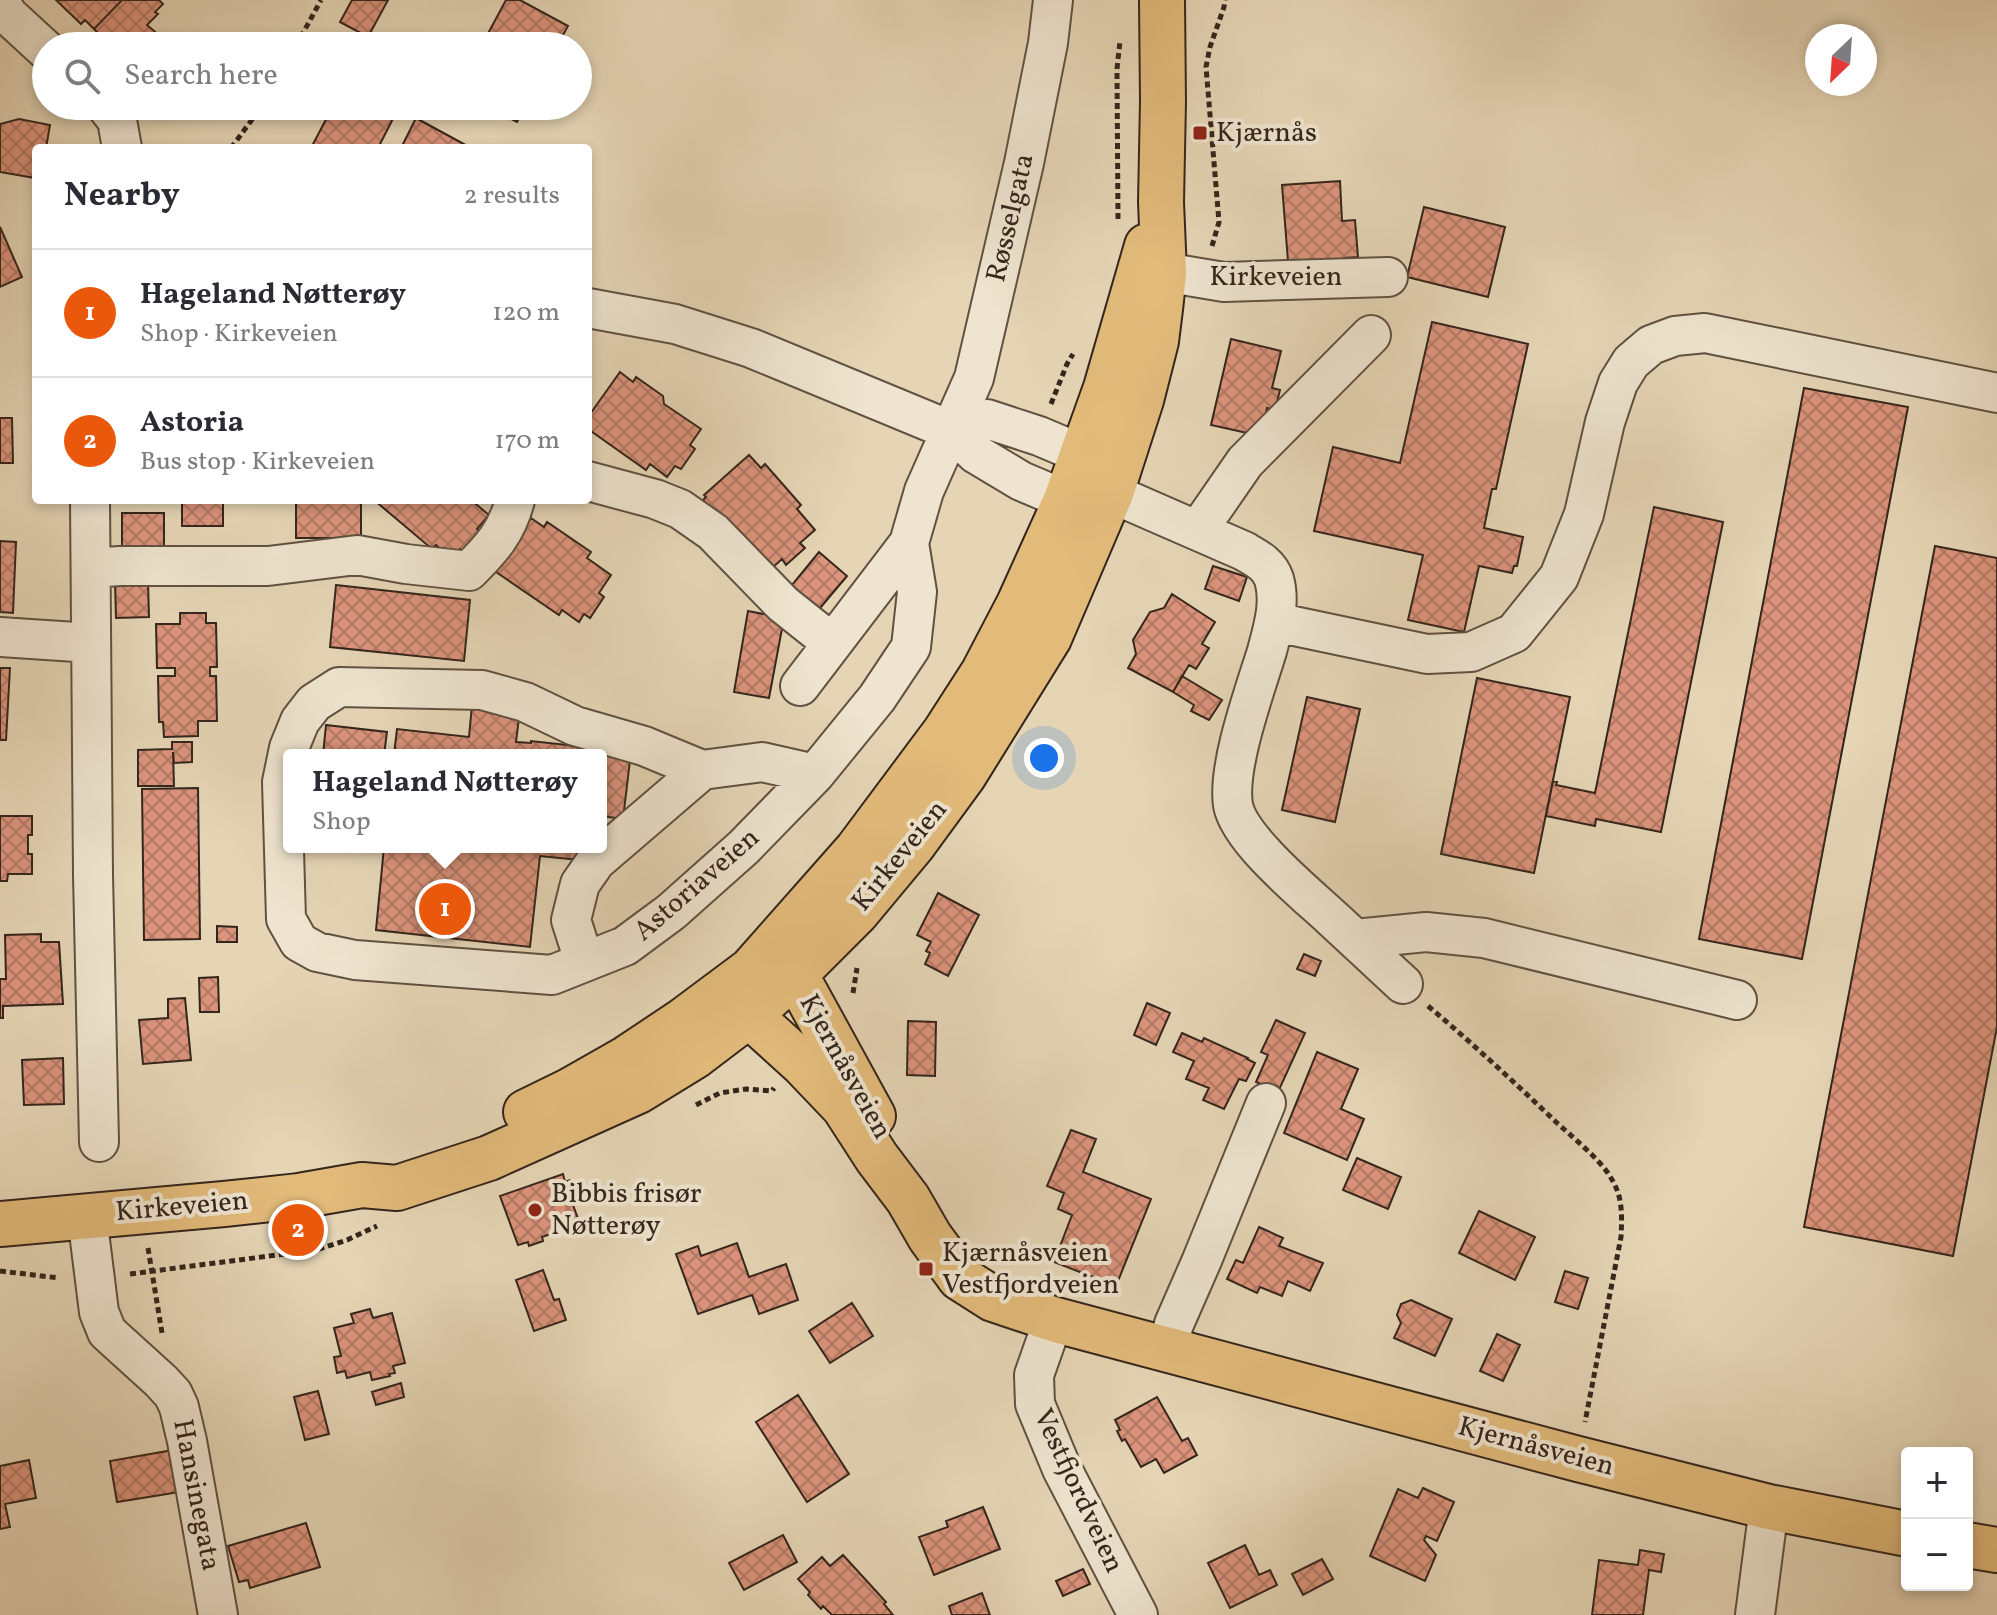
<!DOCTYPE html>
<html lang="en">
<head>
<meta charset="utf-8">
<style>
  :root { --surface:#fff; --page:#f2f2f3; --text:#2b2b33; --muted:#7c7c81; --line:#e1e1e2; --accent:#ea580c }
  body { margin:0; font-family:Vollkorn,serif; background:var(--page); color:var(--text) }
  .controls { position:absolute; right:24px; bottom:24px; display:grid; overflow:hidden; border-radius:8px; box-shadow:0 4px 12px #0003 }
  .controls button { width:72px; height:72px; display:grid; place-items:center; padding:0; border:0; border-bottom:2px solid var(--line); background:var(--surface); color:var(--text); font:40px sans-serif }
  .compass { position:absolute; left:1805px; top:24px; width:72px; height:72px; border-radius:50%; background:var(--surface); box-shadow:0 4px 12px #0003; rotate:205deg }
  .you { position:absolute; left:1044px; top:758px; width:28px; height:28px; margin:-20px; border:6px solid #fff; border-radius:50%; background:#1a73e8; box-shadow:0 0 0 12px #1a73e833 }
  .badge { display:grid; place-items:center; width:52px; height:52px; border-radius:50%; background:var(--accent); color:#fff; font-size:26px; font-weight:700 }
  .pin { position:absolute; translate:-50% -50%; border:4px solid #fff; box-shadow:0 2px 8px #0006 }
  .popup { position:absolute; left:283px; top:749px; width:324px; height:104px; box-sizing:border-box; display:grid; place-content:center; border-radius:8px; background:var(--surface); filter:drop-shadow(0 2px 6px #0005); font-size:26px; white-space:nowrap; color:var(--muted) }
  .popup b { font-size:30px; color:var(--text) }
  .popup::after { content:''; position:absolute; left:50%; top:100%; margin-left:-16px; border:16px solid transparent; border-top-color:var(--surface) }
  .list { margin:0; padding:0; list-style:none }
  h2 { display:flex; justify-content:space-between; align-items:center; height:104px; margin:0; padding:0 32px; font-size:34px }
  h2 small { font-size:26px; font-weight:400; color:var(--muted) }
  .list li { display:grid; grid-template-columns:52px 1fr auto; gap:24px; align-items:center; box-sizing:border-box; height:128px; padding:0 32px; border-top:2px solid var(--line) }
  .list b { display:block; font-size:30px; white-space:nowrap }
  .list p { margin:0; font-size:26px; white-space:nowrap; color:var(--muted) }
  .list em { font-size:26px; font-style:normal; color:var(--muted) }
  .icon { flex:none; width:44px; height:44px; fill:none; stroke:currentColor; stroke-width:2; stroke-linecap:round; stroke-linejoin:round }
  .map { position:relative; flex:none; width:1997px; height:1615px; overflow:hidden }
  .search { position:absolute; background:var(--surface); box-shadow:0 4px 12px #0003; left:32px; top:32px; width:560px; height:88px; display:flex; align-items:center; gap:20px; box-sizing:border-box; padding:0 28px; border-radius:44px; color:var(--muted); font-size:30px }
  .panel { position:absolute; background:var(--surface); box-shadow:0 4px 12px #0003; left:32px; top:144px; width:560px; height:360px; border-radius:8px }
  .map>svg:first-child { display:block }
  .building { fill:url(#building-cross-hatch); stroke:#34251c; stroke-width:2 }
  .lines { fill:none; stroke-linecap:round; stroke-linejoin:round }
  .minor-casing { stroke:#605142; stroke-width:42 }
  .major-casing { stroke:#34251c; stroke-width:48 }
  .path { stroke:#34251c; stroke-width:5; stroke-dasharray:6 4; stroke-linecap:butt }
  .minor { stroke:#eee4cf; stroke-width:38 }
  .major { stroke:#e2ba7a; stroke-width:44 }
  .poi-dot { fill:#8f2418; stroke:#eee4cf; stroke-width:3 }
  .labels { text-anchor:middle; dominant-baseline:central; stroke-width:8; stroke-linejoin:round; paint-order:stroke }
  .poi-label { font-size:28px; fill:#34251c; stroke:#eee4cf; text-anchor:start }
  .street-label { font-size:28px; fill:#34251c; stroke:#eee4cf }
</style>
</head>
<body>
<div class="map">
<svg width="1997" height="1615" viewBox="0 0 1997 1615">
  <defs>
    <pattern id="building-cross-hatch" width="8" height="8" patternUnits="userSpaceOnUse" patternTransform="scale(2)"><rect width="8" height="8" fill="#dc947c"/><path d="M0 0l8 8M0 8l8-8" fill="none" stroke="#b37965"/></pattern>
  </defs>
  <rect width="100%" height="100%" fill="#e5d5b5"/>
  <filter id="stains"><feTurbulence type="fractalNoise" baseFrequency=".0025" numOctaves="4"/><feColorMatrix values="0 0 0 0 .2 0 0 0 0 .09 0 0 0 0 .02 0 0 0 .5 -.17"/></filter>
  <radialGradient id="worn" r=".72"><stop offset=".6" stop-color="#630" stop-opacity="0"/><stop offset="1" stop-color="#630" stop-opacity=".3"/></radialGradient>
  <!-- building -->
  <path class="building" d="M56 0H122L94 29 85 20 81 24Z
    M122 0H159L163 4 155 12 158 14 147 25 160 36 150 46H103L100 43 104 39 94 29Z
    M352 0H388L368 37 340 22Z
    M506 0H520L568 26 557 46H475L479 39 484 41Z
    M333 106H398L399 107 378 148H311Z
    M486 106H525L517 122Z
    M416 118 471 148H401Z
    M19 119 50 125 46 148H36L35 178 0 172V124Z
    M1340 181 1342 221 1355 220 1358 257 1345 258 1346 270 1289 274 1282 185Z
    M1424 207 1505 227 1488 297 1407 277Z
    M0 227 22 277 0 287Z
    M1432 322 1528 344 1496 489H1492L1484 528 1523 537 1517 566H1514L1512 573 1479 566 1464 632 1408 620 1423 555 1314 531 1333 447 1400 463Z
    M1231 339 1281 351 1272 388 1280 390 1275 410 1267 408 1261 436 1211 425Z
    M620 372 633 382 636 377 663 396 664 404 701 429 690 445 695 449 681 469 675 466 667 477 650 464 646 470 588 429V417Z
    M1804 388 1908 407 1802 959 1699 939Z
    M0 418H12L13 463H0Z
    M749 455 761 468 765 464 801 505 797 509 815 530 800 543 805 548 786 565 782 559 771 569 728 528 703 500 706 497 704 495Z
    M182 500H223V526H182Z
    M374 500H471L489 515 477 529 482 534 465 553 460 549 451 559 436 545 432 549Z
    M296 502H361V538H296Z
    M1654 507 1723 522 1661 832 1596 819 1595 826 1546 816 1553 781 1557 782 1556 785 1595 793Z
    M122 513H164V546H122Z
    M531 518 544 527 547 522 591 552 587 558 611 575 599 593 604 597 590 618 584 614 579 622 562 610 559 615 496 572Z
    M0 541 16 542 13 613 0 612Z
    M1935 546 1997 558V1027L1953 1256 1804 1227Z
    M819 552 847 576 815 614 787 591Z
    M1213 566 1247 577 1239 601 1205 589Z
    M148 581 149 617 116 618 115 582Z
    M336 585 470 600 464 661 330 647Z
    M1172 594 1215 622 1202 644 1209 648 1196 669 1189 665 1173 692 1128 668 1136 654 1133 640 1150 612 1164 608Z
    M748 611 784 618 769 698 734 692Z
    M180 613H206V623H216L217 667H210V676H216L217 721H198V736L164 737 163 722H159L158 676H175V668H157L156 624H180Z
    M0 668H10L6 740H0Z
    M1182 676 1222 700 1209 720 1191 711 1194 705 1173 692Z
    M1477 678 1570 697 1534 873 1441 854Z
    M1307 697 1360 709 1335 822 1282 810Z
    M472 705 520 710 516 742 531 743V741L631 752 623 819 601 816V755H394L397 729 469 737Z
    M326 725 387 732 384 755H323Z
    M172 742H192V762L174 763 173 752 174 786H138V750L172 749Z
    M198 788 200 939 144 940 142 789Z
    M0 816H32V835H28V854H32V874H8L7 881H0Z
    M384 847H580L579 860 540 856 530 947 376 930Z
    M938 893 979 915 948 976 925 964 930 953 926 951 931 942 917 935Z
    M217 926 237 927V942H217Z
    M41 934V942H59L63 1004 3 1006V1018H0V979H6L5 935Z
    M1304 954 1321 961 1315 976 1297 969Z
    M218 977 219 1012H200L199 978Z
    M185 998 191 1060 143 1064 139 1020 168 1018V999Z
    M1147 1003 1170 1013 1156 1045 1134 1035Z
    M1276 1020 1305 1033 1278 1092 1256 1082 1268 1055 1261 1052Z
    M908 1021 936 1022 935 1076 907 1075Z
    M1182 1033 1202 1042 1204 1038 1248 1058 1247 1059 1255 1063 1246 1081 1239 1079 1224 1109 1203 1100 1209 1088 1186 1079 1194 1061 1173 1052Z
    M1317 1052 1358 1069 1341 1109 1364 1119 1347 1160 1284 1133Z
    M63 1058 64 1104 24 1105 22 1060Z
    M1071 1130 1096 1139 1083 1172 1151 1199 1116 1286 1054 1262 1072 1215 1058 1209 1064 1193 1047 1186Z
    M1357 1158 1401 1177 1388 1209 1343 1190Z
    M563 1174 565 1182 570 1180 575 1194 570 1197 580 1224 542 1237 543 1241 529 1246 528 1242 518 1245 500 1196Z
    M1479 1211 1535 1237 1515 1280 1459 1253Z
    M1259 1227 1283 1238 1279 1246 1323 1263 1310 1291 1288 1281 1282 1296 1260 1287 1257 1293 1227 1279 1236 1260 1243 1263Z
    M737 1243 749 1277 786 1264 798 1300 759 1314 752 1295 698 1314 676 1254 698 1246 701 1256Z
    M543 1270 554 1300 559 1299 566 1320 534 1331 516 1280Z
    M1565 1271 1588 1278 1578 1309 1555 1302Z
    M1411 1300 1452 1319 1435 1356 1394 1338 1401 1323 1397 1315 1401 1304Z
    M852 1303 873 1336 830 1363 809 1331Z
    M370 1309 373 1318 392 1313 405 1363 393 1366 395 1373 389 1374 390 1376 372 1380 370 1372 347 1378 345 1371 337 1373 334 1357 341 1356 334 1328 354 1323 351 1314Z
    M1497 1334 1520 1345 1503 1381 1480 1371Z
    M401 1383 404 1397 376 1405 372 1392Z
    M318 1391 329 1434 305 1440 294 1397Z
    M798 1395 849 1474 807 1502 756 1422Z
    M1157 1397 1182 1441 1188 1438 1197 1455 1164 1473 1156 1459 1141 1467 1125 1439 1122 1441 1117 1431 1120 1430 1115 1420Z
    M179 1449 186 1491 117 1502 110 1461Z
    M29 1460 36 1498 5 1504 10 1527 0 1529V1466Z
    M1423 1488 1454 1502 1437 1541 1426 1536 1424 1540 1436 1555 1425 1581 1370 1556 1398 1489 1418 1498Z
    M983 1507 1000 1549 934 1575 919 1537 948 1527 946 1521Z
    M306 1523 320 1567 250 1588 248 1580 239 1582 228 1546Z
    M783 1535 797 1562 744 1590 729 1563Z
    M1245 1545 1259 1575 1270 1570 1277 1585 1230 1608 1208 1563Z
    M1640 1550 1664 1554 1661 1572 1649 1570 1643 1615H1592L1599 1560 1638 1565Z
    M843 1555 886 1602 884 1604 893 1615H832L823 1606 821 1609 808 1595 810 1592 798 1579 822 1557 830 1566Z
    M1322 1559 1333 1579 1303 1595 1292 1574Z
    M1083 1569 1090 1584 1063 1596 1056 1581Z
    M982 1593 990 1615H952L949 1606Z"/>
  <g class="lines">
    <!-- minor casing -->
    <g class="minor-casing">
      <path id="minor" d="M0 3 9 16 46 50
        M106 106 117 120 122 148
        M1140 268 1224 282 1388 277
        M588 308 675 324 751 348 952 431 976 454 1021 481 1066 500 1095 496
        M952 431 987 419 1039 436 1084 455 1100 479
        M588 481 655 499 680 509 713 532 783 604 832 643
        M1111 493 1244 551C1256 558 1269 564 1274 579 1281 603 1273 628 1267 651 1255 690 1227 766 1233 805 1239 839 1306 894 1332 918 1356 940 1379 962 1403 984
        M90 500 93 875 99 1142
        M1198 530 1245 462 1371 335
        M91 568 120 566H268L357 555 406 564 469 571C491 549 507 532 515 500
        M1275 622 1427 654 1471 652 1514 633 1559 577 1584 514 1605 422 1618 383 1631 362 1651 345 1675 336 1705 333 1997 393
        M0 637 91 643
        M800 686 909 543
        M702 770 644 746 575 726 525 702 482 690 339 687 314 703 300 721 289 748 282 782 286 919 299 942 317 952 355 960 552 975 625 946 671 912 744 847 815 774 877 698 911 647 917 592 909 543 924 491 974 378 1024 163 1048 43 1053 0
        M1355 939 1426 932 1484 938 1737 1000
        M588 960 579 945 571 920 580 884 596 861 702 770 762 762 815 774
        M87 1216 99 1312 107 1332 161 1381 173 1394 179 1407 187 1441 218 1615
        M1056 1320 1047 1338 1034 1375 1035 1404 1062 1469 1138 1615
        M1167 1349 1174 1324 1202 1260 1266 1103
        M1755 1615 1769 1507"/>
    </g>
    <!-- major casing -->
    <g class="major-casing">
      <path id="major" d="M751 970 749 1015 803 1064 844 1107 877 1158 908 1199 930 1237 960 1278 993 1299 1056 1320 1578 1459 1769 1507 1907 1534
        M763 972 792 977 805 992 873 1116
        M526 1112 569 1091 627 1058 684 1020 751 970 857 850 945 732 983 673 1019 604 1066 500 1106 388 1147 246
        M0 1224 224 1204 299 1196 362 1185 397 1188 489 1158 638 1091 695 1056 749 1015 792 977 857 912 912 846 964 775 1049 638 1111 493 1141 400 1156 341 1160 309 1164 273 1161 202 1163 101 1162 0
        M1967 1545 1997 1550"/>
    </g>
    <!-- path -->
    <path class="path" d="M296 46 321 0
      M231 148 262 106
      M1118 219 1117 69 1120 41
      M1212 246 1219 222 1206 67 1210 47 1224 7 1225 0
      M1051 404 1067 364 1073 354
      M853 993 857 968
      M1428 1006C1472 1043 1514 1082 1555 1121 1571 1136 1601 1160 1611 1178 1623 1197 1622 1215 1621 1237L1585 1422
      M696 1105 720 1093 746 1089 772 1091 774 1088
      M148 1248 162 1333
      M0 1271 59 1278
      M130 1274 316 1250 347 1240 377 1226"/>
    <!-- minor -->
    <use href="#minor" class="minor"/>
    <!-- major -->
    <use href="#major" class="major"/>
  </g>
  <!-- markers -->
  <g class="poi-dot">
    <rect x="1192" y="125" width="16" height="16" rx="4"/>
    <circle cx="535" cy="1210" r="8"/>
    <rect x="918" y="1261" width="16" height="16" rx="4"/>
  </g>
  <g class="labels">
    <!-- poi labels -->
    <g class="poi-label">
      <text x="1216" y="133">Kjærnås</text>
      <text x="551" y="1194">Bibbis frisør<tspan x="551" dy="32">Nøtterøy</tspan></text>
      <text x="942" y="1253">Kjærnåsveien<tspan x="942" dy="32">Vestfjordveien</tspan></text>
    </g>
    <!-- street labels -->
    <g class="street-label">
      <text transform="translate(1011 218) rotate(-77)">Røsselgata</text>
      <text x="1276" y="277">Kirkeveien</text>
      <text transform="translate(900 856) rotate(-51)">Kirkeveien</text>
      <text transform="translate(697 885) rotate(-41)">Astoriaveien</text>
      <text transform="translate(845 1067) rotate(61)">Kjernåsveien</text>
      <text transform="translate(182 1207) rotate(-5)">Kirkeveien</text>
      <text transform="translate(1536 1447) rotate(15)">Kjernåsveien</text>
      <text transform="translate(1078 1491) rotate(65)">Vestfjordveien</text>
      <text transform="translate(196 1495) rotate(79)">Hansinegata</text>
    </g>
  </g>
  <rect width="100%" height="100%" filter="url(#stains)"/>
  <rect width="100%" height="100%" fill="url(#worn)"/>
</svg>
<div class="controls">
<button>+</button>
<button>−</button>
</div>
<svg class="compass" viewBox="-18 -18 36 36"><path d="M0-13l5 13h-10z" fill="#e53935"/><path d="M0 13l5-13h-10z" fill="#7c7c81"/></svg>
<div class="you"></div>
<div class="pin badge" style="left:445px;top:909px">1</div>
<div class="popup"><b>Hageland Nøtterøy</b>Shop</div>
<div class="pin badge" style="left:298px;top:1230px">2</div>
<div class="search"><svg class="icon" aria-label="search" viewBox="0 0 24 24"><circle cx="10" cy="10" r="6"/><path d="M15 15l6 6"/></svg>Search here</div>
<section class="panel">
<h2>Nearby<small>2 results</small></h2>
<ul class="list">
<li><span class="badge">1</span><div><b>Hageland Nøtterøy</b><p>Shop · Kirkeveien</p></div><em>120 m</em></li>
<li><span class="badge">2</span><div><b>Astoria</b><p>Bus stop · Kirkeveien</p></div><em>170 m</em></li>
</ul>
</section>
</div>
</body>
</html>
